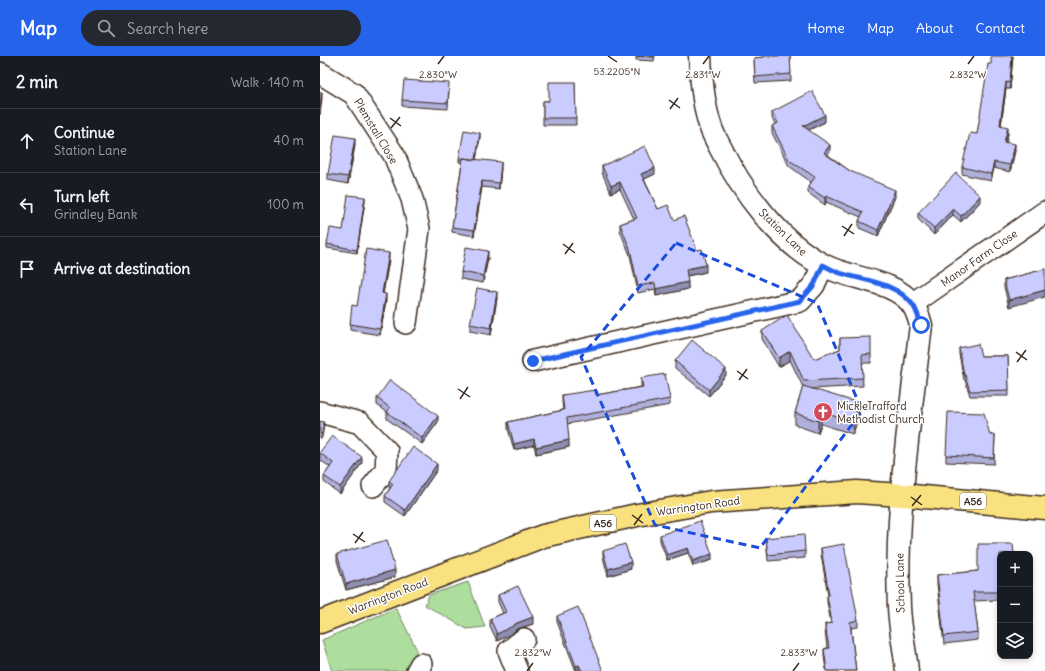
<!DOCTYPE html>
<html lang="en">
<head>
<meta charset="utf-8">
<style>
  :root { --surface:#171b24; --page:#242831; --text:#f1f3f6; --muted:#9ea1a6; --line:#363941; --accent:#2563eb }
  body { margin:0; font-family:Delius,sans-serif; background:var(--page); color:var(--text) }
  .controls { position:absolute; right:12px; bottom:12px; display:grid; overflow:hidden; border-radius:8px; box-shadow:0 2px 6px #0003 }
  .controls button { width:36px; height:36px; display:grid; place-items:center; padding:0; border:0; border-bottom:1px solid var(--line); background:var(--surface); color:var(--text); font:20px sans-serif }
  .stop { position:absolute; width:12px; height:12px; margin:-9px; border:3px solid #2563eb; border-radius:50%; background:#fff }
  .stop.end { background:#2563eb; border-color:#fff; box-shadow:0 1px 4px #0008 }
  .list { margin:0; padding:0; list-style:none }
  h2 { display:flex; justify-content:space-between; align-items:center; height:52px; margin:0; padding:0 16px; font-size:17px }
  h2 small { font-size:13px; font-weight:400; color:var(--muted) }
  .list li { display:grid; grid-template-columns:26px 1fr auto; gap:12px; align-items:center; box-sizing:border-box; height:64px; padding:0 16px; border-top:1px solid var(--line) }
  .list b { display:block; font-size:15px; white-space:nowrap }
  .list p { margin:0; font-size:13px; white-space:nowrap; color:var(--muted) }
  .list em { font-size:13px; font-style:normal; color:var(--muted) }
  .icon { flex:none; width:22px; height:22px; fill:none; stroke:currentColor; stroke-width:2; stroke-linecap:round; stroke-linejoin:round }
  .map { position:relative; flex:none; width:725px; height:615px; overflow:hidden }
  header { display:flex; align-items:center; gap:24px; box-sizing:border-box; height:56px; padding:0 20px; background:var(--accent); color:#fff }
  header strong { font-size:19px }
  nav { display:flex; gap:22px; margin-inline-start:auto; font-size:14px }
  .search { width:280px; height:36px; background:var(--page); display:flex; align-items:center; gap:10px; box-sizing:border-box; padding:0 14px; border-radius:22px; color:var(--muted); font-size:15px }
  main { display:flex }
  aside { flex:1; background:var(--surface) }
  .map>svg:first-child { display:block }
  .green { fill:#adde9e; stroke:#74845e }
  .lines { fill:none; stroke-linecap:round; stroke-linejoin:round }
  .street-casing { stroke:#3b2a1e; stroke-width:24 }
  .secondary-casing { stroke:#3b2a1e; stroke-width:25 }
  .primary-casing { stroke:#3b2a1e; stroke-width:25 }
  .street { stroke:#fff; stroke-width:21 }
  .secondary { stroke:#fff; stroke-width:22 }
  .primary { stroke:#fae180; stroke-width:22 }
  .wall { fill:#aeafda; stroke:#3b2a1e }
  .shaded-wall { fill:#8d8eb2; stroke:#3b2a1e }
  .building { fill:#cacbfe; stroke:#3b2a1e }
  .route { stroke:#2563eb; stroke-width:5 }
  .marked { fill:none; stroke:#1d4ed8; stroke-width:3; stroke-dasharray:8 5; stroke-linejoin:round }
  .ticks { fill:none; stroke:#3b2a1e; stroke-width:1.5 }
  .labels { text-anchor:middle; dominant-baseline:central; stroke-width:3; stroke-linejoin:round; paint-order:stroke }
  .shield { fill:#fff; stroke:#766a62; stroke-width:1 }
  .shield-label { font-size:10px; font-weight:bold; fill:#3b2a1e }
  .street-label { font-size:11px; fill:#3b2a1e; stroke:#fff }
  .poi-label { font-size:11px; fill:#3b2a1e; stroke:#fff; text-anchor:start }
  .ticks-label { font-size:10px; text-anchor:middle; fill:#3b2a1e; stroke:#fff; stroke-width:3; stroke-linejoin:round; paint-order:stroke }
</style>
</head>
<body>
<header>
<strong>Map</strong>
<div class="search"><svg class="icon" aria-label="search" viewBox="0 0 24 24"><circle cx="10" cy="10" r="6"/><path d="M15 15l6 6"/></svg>Search here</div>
<nav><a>Home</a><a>Map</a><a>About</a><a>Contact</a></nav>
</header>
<main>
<aside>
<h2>2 min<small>Walk · 140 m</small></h2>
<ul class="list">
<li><svg class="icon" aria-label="ahead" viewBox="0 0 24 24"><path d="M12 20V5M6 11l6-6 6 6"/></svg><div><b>Continue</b><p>Station Lane</p></div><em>40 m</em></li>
<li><svg class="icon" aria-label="left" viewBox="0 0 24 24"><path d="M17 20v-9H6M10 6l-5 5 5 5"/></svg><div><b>Turn left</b><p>Grindley Bank</p></div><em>100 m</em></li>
<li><svg class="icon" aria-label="arrive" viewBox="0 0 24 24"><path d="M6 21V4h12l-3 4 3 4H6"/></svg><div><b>Arrive at destination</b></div></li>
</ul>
</aside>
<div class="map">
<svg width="725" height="615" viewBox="0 0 725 615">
  <rect width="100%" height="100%" fill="#fff"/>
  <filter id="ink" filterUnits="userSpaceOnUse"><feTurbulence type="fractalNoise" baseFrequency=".025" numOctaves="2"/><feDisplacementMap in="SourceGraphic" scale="8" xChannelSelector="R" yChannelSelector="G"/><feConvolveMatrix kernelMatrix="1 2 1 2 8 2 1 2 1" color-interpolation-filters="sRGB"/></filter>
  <g filter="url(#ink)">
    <!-- green -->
    <path class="green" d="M148 526 165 571 147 573 105 549 109 539Z
      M76 552 97 594 85 615H12L2 584Z"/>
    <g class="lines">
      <!-- street casing -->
      <g class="street-casing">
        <path id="street" d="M0 17 34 38 74 99 92 143 99 173 86 267
          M592 248 725 156
          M213 305 480 245 494 229 503 209
          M0 356 40 367 67 395 66 414 53 430
          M97 615 101 608
          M197 615 189 595 204 583"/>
      </g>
      <!-- secondary casing -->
      <g class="secondary-casing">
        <path id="secondary" d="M380 0C381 24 383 49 391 72 393 78 397 85 400 91 422 135 458 185 503 209 530 224 574 223 593 249 597 255 599 262 601 269 590 362 575 457 579 551 580 573 585 594 587 615"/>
      </g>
      <!-- primary casing -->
      <g class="primary-casing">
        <path id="primary" d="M0 566 223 480 317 459 391 446 537 436 582 439 725 452"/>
      </g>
      <!-- street -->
      <use href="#street" class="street"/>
      <!-- secondary -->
      <use href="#secondary" class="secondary"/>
      <!-- primary -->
      <use href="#primary" class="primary"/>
    </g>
    <!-- wall -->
    <path class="wall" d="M316 0H335L334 5 316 4Z
      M444 0H470L471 25 435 27 434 2 444 1Z
      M693 0 690 33H686L681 70 688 78 686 86 695 95 690 116 674 112 671 125 642 118V111L657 78 671 8Z
      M255 26 256 69H223V45H229Z
      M129 34 128 53 82 50V44Z
      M452 56 505 66 488 74 510 96 508 99 530 115 575 141 558 180 539 172V165L541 161 506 146 505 149 488 137V131L491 126 469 110 452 77V70L455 69 452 62Z
      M160 81 156 104 181 112 179 133 162 131 154 180 132 176V171L142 107 139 106V103Z
      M35 89 28 128 8 124V118Z
      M282 110 335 118 324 123 338 153 354 164 386 216 367 220 368 233 336 240 335 233 318 237 310 199 300 175V168L314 163 300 133 291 137 282 117Z
      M45 145 37 197 7 192V188L23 174Z
      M660 146 641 166 633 159 614 179 598 163V157Z
      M168 202 163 227 141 223V216Z
      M69 204 63 237 66 244 60 279 30 274V268L37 250Z
      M725 213 689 251 684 231V224Z
      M177 242 171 279 150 275V268Z
      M442 275 494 303 520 293V282L551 298V307H542L543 330 492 333 539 359 533 378 501 368 498 377 475 369V357L483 331 470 304 459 311 442 283Z
      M639 292 661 300H688L689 340H650L645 324H644L639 298Z
      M355 305 406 319 389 340 355 312Z
      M321 322 350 343V349L247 368 249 391 216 398 214 389 194 394 188 373V366L243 354 242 346V339H276L321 331Z
      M57 342 118 366 102 388 67 363V356L57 349Z
      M0 365 4 369 2 382H0Z
      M670 379H675L674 408 626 406V399Z
      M0 396 42 407 20 438 4 426V420L10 411 0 404Z
      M117 414 85 460 65 446V440L70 432 69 431V425Z
      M340 479 392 504 373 510 368 497 347 504 340 485Z
      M446 482 485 495V502L448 505Z
      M501 492 538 564V571L531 572 536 615H506L504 599V593L507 592 505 575V568L511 567 507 546V540L508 539 501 499Z
      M283 495 311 513 288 520 283 501Z
      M17 498 75 521 26 534 17 505Z
      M680 498V544L654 545 658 576V584L624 588 617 528V519L658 515Z
      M178 539 213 568 197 573 191 578 177 585 170 570V563L183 557 178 546Z
      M237 560 283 615H256L237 566Z"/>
    <!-- shaded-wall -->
    <path class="shaded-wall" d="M692 0H693L690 33V27Z
      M686 26V33L680 76V69Z
      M2 36V43L0 59V52Z
      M505 59V66L483 77V70Z
      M688 71V78L684 92V86Z
      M160 77V81L155 109V106Z
      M35 82V89L28 128V121Z
      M695 88V95L690 116V109Z
      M510 89V96L504 104V97Z
      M181 106V112L179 133V127Z
      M674 106V112L671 125V118Z
      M335 112V118L321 125V118Z
      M162 125V131L154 180V174Z
      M300 126V133L291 137V130Z
      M575 134V141L558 180V174Z
      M506 140V146L505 149V142Z
      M660 140V146L641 166V160Z
      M45 141V145L37 197V194Z
      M633 153V159L614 179V172Z
      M168 195V202L163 227V220Z
      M69 197V204L62 244V237Z
      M386 209V216L366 220V213Z
      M368 226V233L336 240V233Z
      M725 234V241L689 251V244Z
      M177 236V242L171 279V272Z
      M66 238V244L60 279V273Z
      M470 295V304L459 311V302Z
      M406 313V319L389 340V334Z
      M539 347V359L533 378V366Z
      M501 356V368L498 377V365Z
      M118 360V366L102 388V382Z
      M214 383V389L194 394V388Z
      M249 384V391L216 398V391Z
      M42 401V407L20 438V431Z
      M117 408V414L85 460V454Z
      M368 492V497L347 504V499Z
      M392 498V504L373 510V505Z
      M311 506V513L288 520V513Z
      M75 514V521L26 534V528Z
      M213 561V568L197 573 191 578 177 585V578L197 567Z
      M259 609V615H256V610Z"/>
    <!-- building -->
    <path class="building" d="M316 0H334V1Z
      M444 0H470L471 18 435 21 434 2 444 1Z
      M671 0H692L690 27 686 26 680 69 688 71 684 86 695 88 690 109 674 106 671 118 642 111 650 77 657 78 668 8H671Z
      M84 24 129 27 128 47 82 44Z
      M229 26H255L256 62H223V45H229Z
      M492 35 505 59 483 70 510 89 504 97 530 115 575 134 558 174 539 165 543 156 506 140 505 142 488 131 495 121 469 104 452 70 458 67 452 56Z
      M0 36H2L0 52Z
      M144 74 160 77 156 104 143 102V103H139Z
      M15 79 35 82 28 121 8 118Z
      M325 90 335 112 321 118 338 153 348 149 354 164 364 160 377 194 382 193 386 209 366 213 368 226 336 233 335 227 318 230 310 193 300 168 317 162 300 126 291 130 282 110Z
      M143 102 181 106 179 127 162 125 154 174 132 171Z
      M636 117 660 140 641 160 633 153 614 172 598 157Z
      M28 139 45 141 37 194 7 188 10 172 23 174Z
      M146 191 168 195 163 220 141 216Z
      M46 193 69 197 62 237 66 238 60 273 30 268 32 249 37 250Z
      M725 213V234L689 244 684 224Z
      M157 232 177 236 171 272 150 268Z
      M467 259 494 303 520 293V282L551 281V298L542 299 543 322 484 325 470 295 459 302 442 275Z
      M372 284 406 313 389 334 355 305Z
      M658 288 661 300H688L689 334 650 335 645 319H644L639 292Z
      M345 318 350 343 247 362 249 384 216 391 214 383 194 388 188 366 244 354 242 339 275 334 276 339 323 331 321 322Z
      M70 324 118 360 102 382 67 356 70 352 57 342Z
      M483 330 539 347 533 366 501 356 498 365 475 357Z
      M628 356 664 357 670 379H675L674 402 626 399Z
      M0 365 4 366 2 378H0Z
      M12 380 42 401 20 431 4 420 13 407 0 397V396Z
      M93 391 117 408 85 454 65 440 73 428 69 425Z
      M380 465 392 498 373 505 368 492 347 499 340 479Z
      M484 478 485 495 448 499 446 482Z
      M67 484 75 514 26 528 17 498Z
      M305 488 311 506 288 513 283 495Z
      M524 488 538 564 530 566 536 615H507L504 593 509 592 505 568 512 567 507 540 509 539 501 492Z
      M658 488H693L694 498H680V536H653L658 576 624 580 617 519 658 515Z
      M198 530 213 561 197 567 191 571 177 578 170 563 186 556 178 539Z
      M258 551 283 615H262L259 609 256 610 237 560Z"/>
  </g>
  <g class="lines" filter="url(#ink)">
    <!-- route -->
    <path class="route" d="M213 305 480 245 494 229 503 209C509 212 514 215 520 217 544 225 576 226 593 249 597 255 599 262 601 269"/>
  </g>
  <!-- marked area -->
  <path class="marked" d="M356 187 497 247 542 355 440 492 335 469 261 301Z"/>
  <!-- ticks -->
  <path class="ticks" d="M288 0 297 6M118 8 124 0M383 8 389 0M648 8 654 0M349 44 360 52M350 53 358 42M70 62 81 70M71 72 80 61M522 170 534 178M524 180 532 168M243 188 255 197M245 198 253 187M696 296 707 304M697 306 706 294M417 315 428 323M419 324 427 313M138 333 150 341M140 343 148 331M591 441 602 449M592 450 601 439M312 459 323 467M314 469 322 458M33 478 45 486M35 487 43 476M207 615 213 607M473 615 479 607"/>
  <!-- icons -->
  <defs>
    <g id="church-disc" transform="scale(1)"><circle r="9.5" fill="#d1495b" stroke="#fff"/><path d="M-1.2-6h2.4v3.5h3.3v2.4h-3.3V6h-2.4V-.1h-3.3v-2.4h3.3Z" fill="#fff"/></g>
  </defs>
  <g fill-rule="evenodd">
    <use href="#church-disc" x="503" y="356"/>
  </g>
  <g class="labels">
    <!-- shield labels -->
    <g class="shield">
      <rect x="640" y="437" width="26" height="16" rx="3"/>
      <rect x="270" y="459" width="26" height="16" rx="3"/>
    </g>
    <g class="shield-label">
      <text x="653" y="445">A56</text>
      <text x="283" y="467">A56</text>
    </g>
    <!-- street labels -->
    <g class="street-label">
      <text transform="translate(56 75) rotate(59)">Plemstall Close</text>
      <text transform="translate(463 176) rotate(44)">Station Lane</text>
      <text transform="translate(659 202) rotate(-35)">Manor Farm Close</text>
      <text transform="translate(378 450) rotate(-8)">Warrington Road</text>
      <text transform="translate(580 527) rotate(-91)">School Lane</text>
      <text transform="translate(68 540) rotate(-21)">Warrington Road</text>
    </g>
    <!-- poi labels -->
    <g class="poi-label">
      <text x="517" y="350">MickleTrafford<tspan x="517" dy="13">Methodist Church</tspan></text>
    </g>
  </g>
  <g class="ticks-label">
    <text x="297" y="19">53.2205°N</text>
    <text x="383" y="22">2.831°W</text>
    <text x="648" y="22">2.832°W</text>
    <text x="118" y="22">2.830°W</text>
    <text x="213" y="600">2.832°W</text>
    <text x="479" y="600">2.833°W</text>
  </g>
</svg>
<div class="controls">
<button>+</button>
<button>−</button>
<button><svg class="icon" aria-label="layers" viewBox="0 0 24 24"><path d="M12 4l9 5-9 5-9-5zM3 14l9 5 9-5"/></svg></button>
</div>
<div class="stop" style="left:601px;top:269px"></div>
<div class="stop end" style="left:213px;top:305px"></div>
</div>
</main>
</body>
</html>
